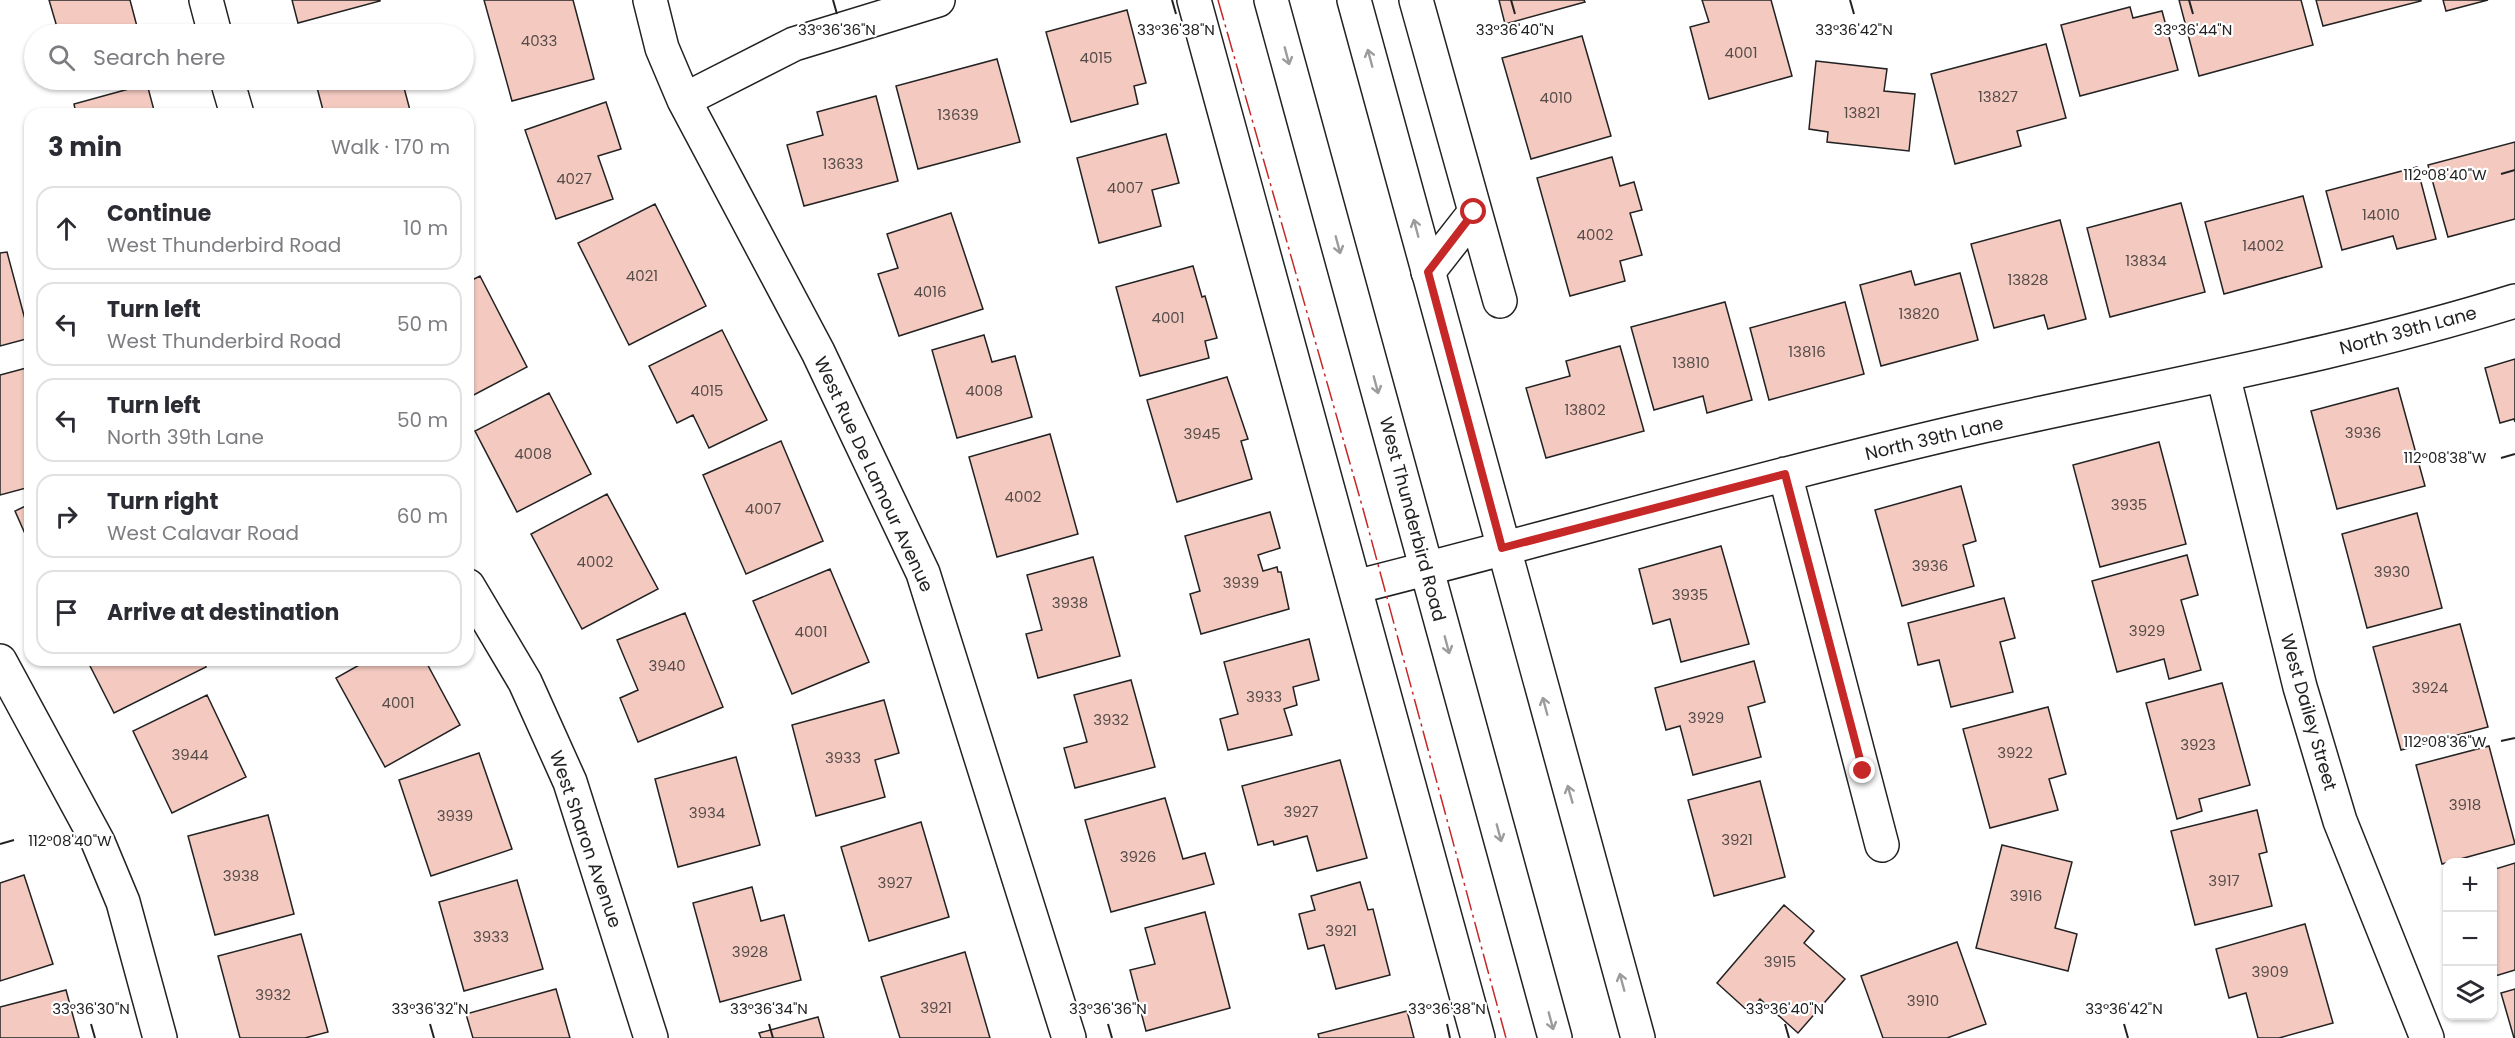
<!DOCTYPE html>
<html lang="en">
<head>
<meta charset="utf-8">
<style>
  :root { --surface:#fff; --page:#f2f2f3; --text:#2b2b33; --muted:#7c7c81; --line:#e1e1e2 }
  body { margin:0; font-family:Poppins,sans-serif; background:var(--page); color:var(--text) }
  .controls { position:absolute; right:18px; bottom:18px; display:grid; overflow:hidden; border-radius:12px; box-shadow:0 2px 4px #0004 }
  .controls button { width:54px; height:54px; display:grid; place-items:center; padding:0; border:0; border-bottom:2px solid var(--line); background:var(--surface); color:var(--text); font:30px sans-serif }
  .stop { position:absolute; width:18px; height:18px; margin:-14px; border:4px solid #c62828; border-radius:50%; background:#fff }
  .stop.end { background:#c62828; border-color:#fff; box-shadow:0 2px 6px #0008 }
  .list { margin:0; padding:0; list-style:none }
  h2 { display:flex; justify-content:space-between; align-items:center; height:78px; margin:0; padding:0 24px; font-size:26px }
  h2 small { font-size:20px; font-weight:400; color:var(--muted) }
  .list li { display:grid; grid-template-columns:39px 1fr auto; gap:18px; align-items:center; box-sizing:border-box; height:84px; margin:0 12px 12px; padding:0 12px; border:2px solid var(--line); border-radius:18px }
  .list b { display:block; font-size:22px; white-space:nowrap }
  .list p { margin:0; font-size:20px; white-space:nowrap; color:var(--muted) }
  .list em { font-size:20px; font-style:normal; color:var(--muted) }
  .icon { flex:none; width:33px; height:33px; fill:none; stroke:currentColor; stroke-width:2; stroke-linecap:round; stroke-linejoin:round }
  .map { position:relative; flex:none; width:2515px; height:1038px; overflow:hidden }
  .search { position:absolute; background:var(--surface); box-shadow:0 2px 4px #0004; left:24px; top:24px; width:450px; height:66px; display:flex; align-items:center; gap:15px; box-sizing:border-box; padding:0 21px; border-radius:33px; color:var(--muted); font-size:22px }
  .panel { position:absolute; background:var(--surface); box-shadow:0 2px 4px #0004; left:24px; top:108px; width:450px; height:558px; border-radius:18px }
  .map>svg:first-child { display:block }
  .building { fill:#f3c9c0; stroke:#222; stroke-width:1.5 }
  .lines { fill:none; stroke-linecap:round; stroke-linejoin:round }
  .minor-casing { stroke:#222; stroke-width:36 }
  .major-casing { stroke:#222; stroke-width:36 }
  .minor { stroke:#fff; stroke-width:33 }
  .major { stroke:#fff; stroke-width:33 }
  .power { stroke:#c62828; stroke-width:1.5; stroke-dasharray:21 4.5 3 4.5; stroke-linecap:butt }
  .oneway { stroke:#9c9c9c }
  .route { stroke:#c62828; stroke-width:8 }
  .ticks { fill:none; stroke:#222; stroke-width:2 }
  .labels { text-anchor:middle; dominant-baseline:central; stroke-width:4.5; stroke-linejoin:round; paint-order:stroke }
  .number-label { font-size:15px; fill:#564c4a }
  .street-label { font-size:18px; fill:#222; stroke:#fff }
  .ticks-label { font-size:15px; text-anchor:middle; fill:#222; stroke:#fff; stroke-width:4.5; stroke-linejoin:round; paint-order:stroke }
</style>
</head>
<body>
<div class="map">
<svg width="2515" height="1038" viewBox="0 0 2515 1038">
  <rect width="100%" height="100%" fill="#fff"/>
  <!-- building -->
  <path class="building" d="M49 0H130L139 34H59Z
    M292 0H380V1L298 23Z
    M484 0H573L594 79 512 101Z
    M1499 0H1584L1585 2 1505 24Z
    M1702 0H1771L1792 76 1709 99 1690 27 1709 22Z
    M2179 0H2301L2313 45 2199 76Z
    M2316 0H2421V1L2323 26Z
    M2443 0H2488L2446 11Z
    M2130 7 2133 18 2162 11 2178 70 2080 96 2061 25Z
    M1127 10 1146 83 1134 86 1138 104 1071 122 1046 32Z
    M1582 36 1611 136 1531 159 1502 58Z
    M2046 44 2066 118 2017 131 2021 146 1955 164 1931 74Z
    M997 59 1020 142 918 169 896 86Z
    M1816 61 1887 69 1884 91 1915 94 1909 151 1827 142 1828 132 1809 129Z
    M315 80H402L411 114H324Z
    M147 84 155 114H76L74 104Z
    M876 96 898 181 804 206 787 145 823 135 817 112Z
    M606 102 621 149 598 156 613 199 556 219 525 130Z
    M1166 134 1179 183 1152 190 1161 226 1099 243 1077 158Z
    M2515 142V219L2448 237 2428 165Z
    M1612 157 1620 186 1634 182 1642 210 1630 213 1642 255 1620 261 1625 281 1570 296 1537 178Z
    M2417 167 2436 239 2397 249 2393 236 2342 250 2326 191Z
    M2303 196 2322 267 2224 294 2205 222Z
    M2181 203 2205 292 2110 317 2087 228Z
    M655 204 706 306 629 345 578 243Z
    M951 213 983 309 899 336 878 274 898 268 887 234Z
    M2060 220 2086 319 2048 329 2044 315 1994 328 1971 244Z
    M7 252 30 338 0 346V253Z
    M1193 266 1202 297 1205 296 1217 338 1205 341 1209 358 1140 376 1116 287Z
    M1911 271 1915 285 1960 273 1978 340 1881 366 1860 285Z
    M480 276 527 367 468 398V282Z
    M1725 302 1752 400 1707 413 1703 396 1654 410 1631 327Z
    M1845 302 1864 374 1769 400 1750 328Z
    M722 330 767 420 709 448 693 415 677 423 649 366Z
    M984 335 992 362 1015 356 1032 417 957 438 932 350Z
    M1620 346 1644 431 1546 458 1526 388 1570 376 1566 361Z
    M2515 359V422L2514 419 2500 423 2485 368Z
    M30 367V487L0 495V375Z
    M1227 377 1248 439 1241 441 1252 479 1177 502 1147 400Z
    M2398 388 2425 486 2337 509 2311 411Z
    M549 393 591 474 517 512 475 431Z
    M1050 434 1078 534 997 557 969 457Z
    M781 441 823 541 746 574 703 475Z
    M2159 442 2186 544 2100 567 2073 465Z
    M1961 486 1976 541 1963 545 1974 586 1902 606 1875 510Z
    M607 494 658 589 582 629 531 534Z
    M30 504V545L15 511Z
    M1270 512 1280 548 1258 555 1263 571 1277 567 1278 572H1281L1289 609 1201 634 1190 594 1200 591 1185 536Z
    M2417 513 2442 608 2367 628 2342 534Z
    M1721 546 1749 644 1681 662 1670 619 1653 624 1639 569Z
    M2187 555 2198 595 2181 600 2201 670 2169 679 2164 659 2117 672 2092 581Z
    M1093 557 1120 656 1038 678 1026 634 1042 630 1027 575Z
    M830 569 869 662 792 694 753 601Z
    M2004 598 2015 638 2000 642 2013 692 1951 707 1939 660 1918 665 1908 623Z
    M685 613 723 707 638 742 620 698 638 690 617 640Z
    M2460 624 2488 727 2401 750 2373 647Z
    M1309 639 1319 680 1293 687 1297 705 1284 709 1292 735 1228 750 1220 719 1238 714 1224 662Z
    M87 660H202L206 667 114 713Z
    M368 660H425L460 725 385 767 336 678Z
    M1754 661 1765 702 1748 707 1761 757 1693 775 1680 726 1666 730 1655 688Z
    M1131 680 1155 767 1075 788 1064 748 1087 742 1074 695Z
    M2222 683 2250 785 2199 799 2202 811 2177 819 2146 703Z
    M207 695 246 777 172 813 133 731Z
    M884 700 899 753 875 760 885 797 816 816 792 725Z
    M2048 707 2066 774 2049 779 2058 810 1990 828 1963 729Z
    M2489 746 2515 844 2442 864 2416 765Z
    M479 753 512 849 431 876 399 780Z
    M736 757 760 845 678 867 655 779Z
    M1340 760 1367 858 1317 871 1307 836 1274 845 1273 841 1258 845 1242 786Z
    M1760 781 1785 877 1714 896 1688 800Z
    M1165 798 1183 859 1205 853 1214 884 1111 912 1085 820Z
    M2257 810 2267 852 2259 854 2272 906 2195 925 2171 831Z
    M268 815 294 914 215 935 188 836Z
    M921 822 949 917 869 941 841 847Z
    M2002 845 2072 862 2055 928 2077 934 2068 971 1976 948Z
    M2515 863V970L2492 977V870Z
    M24 875 53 964 0 981V883Z
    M517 880 543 969 464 991 439 902Z
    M1360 882 1368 910 1373 909 1390 975 1336 989 1324 945 1308 949 1299 914 1315 910 1311 896Z
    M752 887 761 921 784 915 801 980 720 1002 693 903Z
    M1784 905 1814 931 1804 943 1845 979 1798 1033 1760 999 1749 1012 1717 983Z
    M1205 912 1230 1008 1146 1031 1130 970 1155 964 1145 928Z
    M2305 924 2333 1023 2279 1038H2258L2246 993 2229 998 2216 949Z
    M301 934 328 1032 305 1038H240L218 956Z
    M1957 942 1986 1024 1947 1038H1883L1861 976Z
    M965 952 990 1038H900L881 977Z
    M556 989 570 1038H473L466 1014Z
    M2515 989V1038H2514L2501 993Z
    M66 990 79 1038H0V1007Z
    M1407 1011 1414 1038H1319L1318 1034Z
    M818 1017 824 1038H761L759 1033Z"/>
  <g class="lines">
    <!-- minor casing -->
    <g class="minor-casing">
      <path id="minor" d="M206 0 215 34
        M650 0 662 48 684 100 818 352 923 573 1069 1038
        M1194 0 1478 1038
        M1416 0 1500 301
        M227 80 237 114
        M684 100 794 44 938 0
        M1428 272 1475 212
        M2223 375 2300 687 2340 821 2427 1038
        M1785 474 1882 845
        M468 586 525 682 570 782 651 1038
        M1355 587C1565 534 1773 474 1983 426 2161 386 2341 355 2515 301
        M0 661 98 842 123 902 160 1038"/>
    </g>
    <!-- major casing -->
    <g class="major-casing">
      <path id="major" d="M1271 0 1555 1038
        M1354 0 1638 1038"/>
    </g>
    <!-- minor -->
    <use href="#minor" class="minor"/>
    <!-- major -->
    <use href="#major" class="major"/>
    <!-- power -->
    <path class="power" d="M1218 0 1363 509 1506 1038"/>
  </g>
  <!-- one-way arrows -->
  <defs><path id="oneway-shaft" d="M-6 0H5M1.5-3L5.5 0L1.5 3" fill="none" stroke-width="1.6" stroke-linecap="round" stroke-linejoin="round" transform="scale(1.5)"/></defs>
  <g class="oneway">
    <use href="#oneway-shaft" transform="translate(1287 56) rotate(75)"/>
    <use href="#oneway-shaft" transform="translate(1370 58) rotate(-105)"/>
    <use href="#oneway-shaft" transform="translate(1416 228) rotate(-105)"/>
    <use href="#oneway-shaft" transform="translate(1338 245) rotate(75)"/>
    <use href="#oneway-shaft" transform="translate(1376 385) rotate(75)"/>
    <use href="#oneway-shaft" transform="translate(1447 645) rotate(75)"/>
    <use href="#oneway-shaft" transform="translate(1545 706) rotate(-105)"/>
    <use href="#oneway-shaft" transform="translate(1570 794) rotate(-106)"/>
    <use href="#oneway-shaft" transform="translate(1499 833) rotate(75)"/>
    <use href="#oneway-shaft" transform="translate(1622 982) rotate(-105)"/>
    <use href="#oneway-shaft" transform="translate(1551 1021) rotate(75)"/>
  </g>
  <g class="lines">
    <!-- route -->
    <path class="route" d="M1474 212 1428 272 1502 548 1785 474 1863 771"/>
  </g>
  <!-- ticks -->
  <path class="ticks" d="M833 0 837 14M1172 0 1176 14M1511 0 1515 14M1850 0 1854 14M2189 0 2193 14M2501 174 2515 170M2501 458 2515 454M2501 741 2515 738M0 844 14 840M91 1024 95 1038M430 1024 434 1038M769 1024 773 1038M1108 1024 1112 1038M1447 1024 1450 1038M1785 1024 1789 1038M2124 1024 2128 1038"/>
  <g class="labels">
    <!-- number labels -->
    <g class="number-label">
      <text x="539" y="40">4033</text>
      <text x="1741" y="52">4001</text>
      <text x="1096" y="57">4015</text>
      <text x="1998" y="96">13827</text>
      <text x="1556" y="97">4010</text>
      <text x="1862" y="112">13821</text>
      <text x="958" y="114">13639</text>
      <text x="843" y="163">13633</text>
      <text x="574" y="178">4027</text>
      <text x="1125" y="187">4007</text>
      <text x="2381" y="214">14010</text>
      <text x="1595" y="234">4002</text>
      <text x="2263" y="245">14002</text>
      <text x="2146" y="260">13834</text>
      <text x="642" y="275">4021</text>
      <text x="2028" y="279">13828</text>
      <text x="930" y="291">4016</text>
      <text x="1919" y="313">13820</text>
      <text x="1168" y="317">4001</text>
      <text x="1807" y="351">13816</text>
      <text x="1691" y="362">13810</text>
      <text x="707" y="390">4015</text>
      <text x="984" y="390">4008</text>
      <text x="1585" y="409">13802</text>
      <text x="2363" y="432">3936</text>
      <text x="1202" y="433">3945</text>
      <text x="533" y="453">4008</text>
      <text x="1023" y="496">4002</text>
      <text x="2129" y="504">3935</text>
      <text x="763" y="508">4007</text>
      <text x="595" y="561">4002</text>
      <text x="1930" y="565">3936</text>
      <text x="2392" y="571">3930</text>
      <text x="1241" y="582">3939</text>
      <text x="1690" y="594">3935</text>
      <text x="1070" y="602">3938</text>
      <text x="2147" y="630">3929</text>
      <text x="811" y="631">4001</text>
      <text x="667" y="665">3940</text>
      <text x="2430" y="687">3924</text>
      <text x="1264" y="696">3933</text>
      <text x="398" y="702">4001</text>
      <text x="1706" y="717">3929</text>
      <text x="1111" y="719">3932</text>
      <text x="2198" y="744">3923</text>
      <text x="2015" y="752">3922</text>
      <text x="190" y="754">3944</text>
      <text x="843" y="757">3933</text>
      <text x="2465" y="804">3918</text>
      <text x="1301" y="811">3927</text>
      <text x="707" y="812">3934</text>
      <text x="455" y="815">3939</text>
      <text x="1737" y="839">3921</text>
      <text x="1138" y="856">3926</text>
      <text x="241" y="875">3938</text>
      <text x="2224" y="880">3917</text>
      <text x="895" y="882">3927</text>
      <text x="2026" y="895">3916</text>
      <text x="1341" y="930">3921</text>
      <text x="491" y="936">3933</text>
      <text x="750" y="951">3928</text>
      <text x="1780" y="961">3915</text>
      <text x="2270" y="971">3909</text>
      <text x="273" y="994">3932</text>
      <text x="1923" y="1000">3910</text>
      <text x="936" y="1007">3921</text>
    </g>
    <!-- street labels -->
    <g class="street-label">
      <text transform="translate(2408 330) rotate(-15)">North 39th Lane</text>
      <text transform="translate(1934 438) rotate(-13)">North 39th Lane</text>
      <text transform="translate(874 474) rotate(65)">West Rue De Lamour Avenue</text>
      <text transform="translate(1413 519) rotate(75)">West Thunderbird Road</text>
      <text transform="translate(2309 712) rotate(74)">West Dailey Street</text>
      <text transform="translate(586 839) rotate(71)">West Sharon Avenue</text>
    </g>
  </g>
  <g class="ticks-label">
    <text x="837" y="35">33°36'36"N</text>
    <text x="1176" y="35">33°36'38"N</text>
    <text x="1515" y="35">33°36'40"N</text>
    <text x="1854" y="35">33°36'42"N</text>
    <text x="2193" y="35">33°36'44"N</text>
    <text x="2445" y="180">112°08'40"W</text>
    <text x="2445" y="463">112°08'38"W</text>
    <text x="2445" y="747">112°08'36"W</text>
    <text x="70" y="846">112°08'40"W</text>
    <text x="91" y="1014">33°36'30"N</text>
    <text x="430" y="1014">33°36'32"N</text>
    <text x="769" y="1014">33°36'34"N</text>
    <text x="1108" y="1014">33°36'36"N</text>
    <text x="1447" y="1014">33°36'38"N</text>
    <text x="1785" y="1014">33°36'40"N</text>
    <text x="2124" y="1014">33°36'42"N</text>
  </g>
</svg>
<div class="controls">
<button>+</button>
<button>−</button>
<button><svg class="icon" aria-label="layers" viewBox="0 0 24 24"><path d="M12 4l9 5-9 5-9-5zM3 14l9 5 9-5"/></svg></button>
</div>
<div class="stop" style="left:1474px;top:212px"></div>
<div class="stop end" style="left:1863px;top:771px"></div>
<div class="search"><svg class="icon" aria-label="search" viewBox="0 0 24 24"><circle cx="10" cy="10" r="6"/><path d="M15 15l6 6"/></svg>Search here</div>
<section class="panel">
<h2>3 min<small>Walk · 170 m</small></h2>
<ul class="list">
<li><svg class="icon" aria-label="ahead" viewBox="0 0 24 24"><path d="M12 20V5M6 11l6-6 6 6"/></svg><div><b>Continue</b><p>West Thunderbird Road</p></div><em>10 m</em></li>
<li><svg class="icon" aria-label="left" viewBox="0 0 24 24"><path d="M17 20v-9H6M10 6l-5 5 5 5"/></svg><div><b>Turn left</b><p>West Thunderbird Road</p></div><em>50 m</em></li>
<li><svg class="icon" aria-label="left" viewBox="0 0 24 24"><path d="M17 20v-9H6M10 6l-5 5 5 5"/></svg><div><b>Turn left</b><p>North 39th Lane</p></div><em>50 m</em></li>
<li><svg class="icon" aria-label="right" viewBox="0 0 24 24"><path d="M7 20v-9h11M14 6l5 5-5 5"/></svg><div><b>Turn right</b><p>West Calavar Road</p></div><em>60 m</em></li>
<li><svg class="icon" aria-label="arrive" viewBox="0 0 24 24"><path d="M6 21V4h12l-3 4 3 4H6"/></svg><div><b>Arrive at destination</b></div></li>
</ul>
</section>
</div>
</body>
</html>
